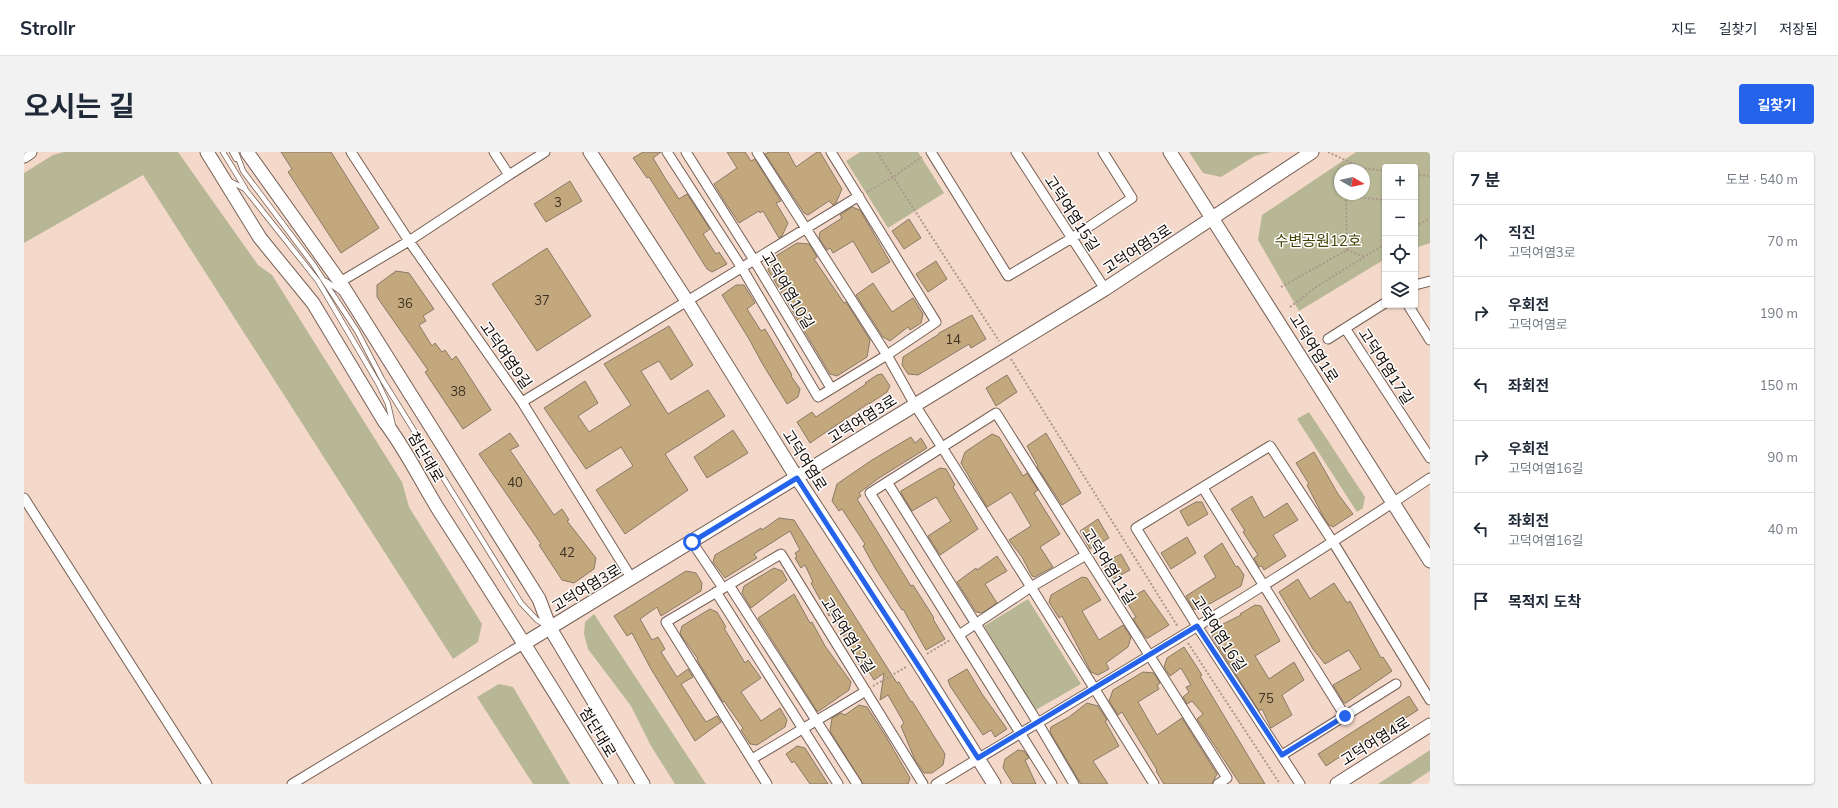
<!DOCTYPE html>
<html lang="ko">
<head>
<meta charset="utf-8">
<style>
  :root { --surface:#fff; --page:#f2f2f3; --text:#1f2937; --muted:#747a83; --line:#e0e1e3; --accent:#2563eb }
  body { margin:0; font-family:Mulish,"Noto Sans KR",sans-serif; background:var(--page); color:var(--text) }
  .controls { position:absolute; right:12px; top:12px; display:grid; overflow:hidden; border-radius:4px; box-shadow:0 1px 3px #0004 }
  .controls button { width:36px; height:36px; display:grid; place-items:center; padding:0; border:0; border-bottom:1px solid var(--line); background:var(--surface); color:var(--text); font:20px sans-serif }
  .compass { position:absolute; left:1310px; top:12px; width:36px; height:36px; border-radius:50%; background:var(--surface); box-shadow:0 1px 3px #0004; rotate:99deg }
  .stop { position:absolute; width:12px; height:12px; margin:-9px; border:3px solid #2563eb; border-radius:50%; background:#fff }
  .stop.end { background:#2563eb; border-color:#fff; box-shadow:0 1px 4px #0008 }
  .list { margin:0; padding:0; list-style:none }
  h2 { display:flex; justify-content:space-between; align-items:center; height:52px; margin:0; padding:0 16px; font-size:17px }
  h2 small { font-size:13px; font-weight:400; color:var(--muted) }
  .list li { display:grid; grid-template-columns:26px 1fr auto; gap:12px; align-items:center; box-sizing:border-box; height:72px; padding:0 16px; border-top:1px solid var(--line) }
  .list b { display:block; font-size:15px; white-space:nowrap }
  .list p { margin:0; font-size:13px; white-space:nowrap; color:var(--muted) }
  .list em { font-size:13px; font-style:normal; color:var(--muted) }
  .icon { flex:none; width:22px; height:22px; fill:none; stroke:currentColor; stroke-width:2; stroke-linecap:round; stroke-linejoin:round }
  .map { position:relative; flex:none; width:1406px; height:632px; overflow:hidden; border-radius:4px }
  header { display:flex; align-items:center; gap:24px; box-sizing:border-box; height:56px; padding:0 20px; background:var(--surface); border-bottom:1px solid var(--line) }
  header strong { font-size:19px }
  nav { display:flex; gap:22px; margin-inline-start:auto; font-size:14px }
  .intro { display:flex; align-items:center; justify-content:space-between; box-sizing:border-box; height:96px; padding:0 24px }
  h1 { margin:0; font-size:28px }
  .button { padding:10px 18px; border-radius:4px; background:var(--accent); color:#fff; font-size:14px; font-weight:700 }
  main { display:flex; gap:24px; padding:0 24px }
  aside { flex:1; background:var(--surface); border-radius:4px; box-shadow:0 1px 3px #0004 }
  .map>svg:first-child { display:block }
  .green { fill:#b7b796; fill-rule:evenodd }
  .building { fill:#c3a87e; stroke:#887a65 }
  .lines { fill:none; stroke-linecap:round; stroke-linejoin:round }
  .lane-casing { stroke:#776054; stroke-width:6 }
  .street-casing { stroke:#776054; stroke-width:11 }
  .secondary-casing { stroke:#776054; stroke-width:15 }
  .path { stroke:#ac978c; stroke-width:2; stroke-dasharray:2 2; stroke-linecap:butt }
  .lane { stroke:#fff; stroke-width:4.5 }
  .street { stroke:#fff; stroke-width:9 }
  .secondary { stroke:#fff; stroke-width:13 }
  .route { stroke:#2563eb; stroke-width:5 }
  .labels { text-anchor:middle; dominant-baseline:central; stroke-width:3; stroke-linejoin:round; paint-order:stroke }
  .number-label { font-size:13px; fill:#3e3224 }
  .street-label { font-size:15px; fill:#120a06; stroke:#fff }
  .park-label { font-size:15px; fill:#434105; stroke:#fff }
</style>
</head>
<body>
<header>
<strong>Strollr</strong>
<nav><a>지도</a><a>길찾기</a><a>저장됨</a></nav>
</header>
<div class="intro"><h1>오시는 길</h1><a class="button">길찾기</a></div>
<main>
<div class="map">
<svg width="1406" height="632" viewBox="0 0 1406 632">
  <rect width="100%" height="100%" fill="#f4d9cb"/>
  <!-- green -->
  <path class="green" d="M40 0H154L234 113 248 123 378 330 385 355 458 472 454 490 429 507 119 23 0 91V21L29 3Z
    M836 0H894L920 41 864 76 822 9Z
    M1165 0H1247L1231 4 1197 25 1179 21Z
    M1332 0H1406V91L1391 96V15H1361V107L1275 159 1234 88 1238 63ZM1316 18H1340V42H1316Z
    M1285 260 1341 345 1339 356 1333 360 1273 267Z
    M1004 447 1057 532 1010 559 960 474Z
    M570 462 682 632H651L627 594 607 554 564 497 560 482 561 470Z
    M475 532 489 535 546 632H509L453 545Z
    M1406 598V619L1386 632H1354Z"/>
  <!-- building -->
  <path class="building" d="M257 0H307L355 76 317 101 264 20 268 17Z
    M619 0H637L629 6 641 26 655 47 663 42 686 77 679 82 692 102 695 100 703 112 688 120 683 117 625 25 623 26 609 6Z
    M703 0H721L727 9 731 7 757 49 752 51 764 71 758 84 755 86 739 59 736 61 735 59 715 71 701 50 690 32 713 16Z
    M745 0H764L772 15 793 0H796L818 37 812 51 809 53 805 49 784 63 780 61 741 2Z
    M546 29 558 49 522 70 510 52Z
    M828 55 836 58 866 110 848 121 829 89 809 101 806 96 803 98 795 86 796 80 818 66 816 63Z
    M885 67 897 86 880 97 868 79Z
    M773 91 785 92 793 105 790 107 820 151 822 150 846 188 843 205 813 224 806 222 744 118 747 107Z
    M523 96 567 164 513 199 468 132Z
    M912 109 923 127 904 140 892 122Z
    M372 119 385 121 410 157 399 164 402 169 395 173 408 194 411 191 418 200 421 198 428 208 432 204 467 258 439 277 401 220 404 218 353 145V133Z
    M849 131 868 160 889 146 899 162 897 171 886 178 884 175 866 189 859 185 832 143Z
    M712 133H720L731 151 723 157 737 179 741 177 768 223 767 224 776 237 774 245 763 252 738 211 725 187 698 143Z
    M948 163 962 187 947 196 945 192 894 223 884 222 878 213 879 205 915 182V181Z
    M645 174 669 213 647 228 635 209 617 219 644 262 684 238 701 264 641 302 664 338 601 382 572 338 609 314 597 295 562 317 520 256 561 229 574 251 554 264 565 280 607 253 580 212Z
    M858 222 866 234 863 240 845 252V251L786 291 773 270 788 260 792 265 842 232 841 231 853 223Z
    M983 223 993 240 972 254 962 236Z
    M709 278 724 301 683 326 670 305Z
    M486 281 495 294 486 298 530 363 538 357 545 368 543 369 572 406 570 417 550 431 538 428 515 393 517 392 455 302Z
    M1022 281 1057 341 1038 353 1013 315 1014 314 1003 294Z
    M968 282 975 285 999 324 1003 321 1014 338 1010 341 1036 382 1016 395 1029 415 1011 425 1008 424 998 405 985 388 1007 374 987 340 963 355 937 311 941 300Z
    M887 285 891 291 897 286 903 296 855 326 835 341 837 344 833 347 887 434 889 433 910 466 909 467 921 487 902 498 879 457 878 458 851 416 839 394 841 392 818 357 815 359 808 349 813 332 848 308Z
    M1290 300 1314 342 1329 362 1309 375 1305 373 1299 364 1283 333 1285 332 1272 311Z
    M916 316 922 317 931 333 929 335 954 377 916 403 904 384 927 369 912 345 888 359 877 341V339Z
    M1228 344 1240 366 1263 351 1274 368 1249 383 1262 404 1240 418 1238 414 1235 415 1230 406 1234 403 1219 380 1221 379 1207 357Z
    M1172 350H1178L1184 362 1164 374 1156 359Z
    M755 366 770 368 852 498 873 531 875 530 887 550 888 549 921 602 919 613 908 621H900L891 608 877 574 880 571 864 543 856 548 860 521 850 528 841 513 837 516 808 462 805 464 787 431 789 430 781 413 777 416 771 406 773 405 771 401 776 398 766 379 730 402 733 406 701 426 689 410 691 403 737 376 738 378Z
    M1074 367 1085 386 1066 397 1056 379Z
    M1163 385 1172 401 1147 417 1137 401Z
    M1198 391 1212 415 1214 414 1220 423 1217 434 1175 458 1169 457 1162 444 1192 425 1180 404Z
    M1097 402 1106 418 1088 428 1079 411Z
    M973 404 983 419 961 432 973 451 958 461 952 460 933 430 952 416 953 418Z
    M750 416 758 419 763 428 727 456 718 441 720 434Z
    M662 419 672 421 678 431 677 439 637 464 633 455 616 467 628 488 634 485 641 497 637 500 653 525 664 517 669 525 657 532 682 570 693 564 697 570 671 589 627 517 608 481 603 484 590 464Z
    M1058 425 1063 426 1077 448 1058 459 1075 488 1099 473 1107 485 1104 495 1082 511 1085 517 1074 523 1067 520 1038 464 1035 466 1025 450 1027 443Z
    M1274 427 1286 447 1310 431 1323 451 1326 449 1357 506 1359 505 1368 519 1322 551H1320L1309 533 1337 517 1325 498 1301 512 1289 497 1255 440Z
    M1120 438 1145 473 1124 486H1122L1109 467 1112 465 1102 449Z
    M770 442 786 471 788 470 801 494 827 530 825 538 795 559H793L734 466Z
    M1231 453 1237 454 1256 489 1231 504 1245 527 1270 510 1280 528 1258 543 1268 563 1247 576 1238 557 1235 559 1188 485 1191 476 1217 463 1216 462Z
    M686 457 693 460 702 475 700 476 721 511 724 508 737 526 717 540 737 569 756 556 763 568 761 575 733 593 726 592 717 578 719 576 700 549 699 550 673 508 674 507 656 482 658 474Z
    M1160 495 1178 523 1176 524 1241 632H1216L1173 567 1179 562 1168 549 1163 552 1159 545 1165 540 1162 535 1167 533 1157 516 1146 524 1140 515 1143 506Z
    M943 517 958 542 983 577 971 585 967 578 959 583 926 534 924 528Z
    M1119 520 1130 521 1136 531 1133 533 1135 537 1114 550 1133 583 1158 566 1193 622 1188 632H1140L1132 619 1133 618 1098 560 1094 563 1085 549 1089 538Z
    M1385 544 1394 558 1367 575 1368 577 1353 586 1325 603 1323 600 1302 614 1294 602Z
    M1063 551 1074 554 1083 568 1081 569 1095 594 1069 609 1084 632H1057L1026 580 1027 575 1045 565Z
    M835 553 843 555 861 583 886 626 884 632H839L806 579 808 566 817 561 821 563Z
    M773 594 781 596 804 632H786L770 609 768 611 762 602Z
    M994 598 1000 599 1005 606 1001 608 1012 632H989L979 616 981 607Z"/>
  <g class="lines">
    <!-- lane casing -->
    <g class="lane-casing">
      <path id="lane" d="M199 0 221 36
        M208 0 212 7
        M212 0 219 19 289 112 333 179 358 227 497 451 513 468 521 473
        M204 28 221 37 294 129 354 231 364 252 369 274
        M302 129 317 140"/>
    </g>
    <!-- street casing -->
    <g class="street-casing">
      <path id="street" d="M327 0 385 89 498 250 608 427
        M470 0 485 23 521 0
        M643 0 718 116 794 245 863 203 733 0
        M662 0 730 108 807 236
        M807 0 912 170 863 203 891 253 1007 435 1130 632
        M907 0 984 124 1048 86 1108 46 1079 0
        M992 0 1081 137
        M316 130 385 89 485 23
        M1391 133 1406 129
        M1384 153 1406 188
        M1321 176 1406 306
        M1304 187 1361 151
        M498 250 835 44
        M863 330 1014 571 1050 632
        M1179 336 1321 564
        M0 346 183 632
        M668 390 699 436
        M705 433 833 632
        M692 440 814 632
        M935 483 1007 435 1062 403
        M1258 603 1372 532
        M728 607 842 539
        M268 632 501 491
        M743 632 642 470 757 402 899 632
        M912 632C1078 532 1245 434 1406 326
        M1028 632 846 341 972 261 1203 626 1194 632
        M1276 632 1173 474 1112 376 1246 294 1309 390 1406 548"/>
    </g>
    <!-- secondary casing -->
    <g class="secondary-casing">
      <path id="secondary" d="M183 0 236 86 289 151 360 269C382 297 397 330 416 360 474 450 531 540 587 632
        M223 0 316 130 515 447 526 476 619 632
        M566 0 663 149 773 326 893 509 970 632
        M1146 0 1406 409
        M0 4 6 0
        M501 491 1081 137 1288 0
        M1313 632 1406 573"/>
    </g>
    <!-- path -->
    <path class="path" d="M853 0 975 189
      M1304 0 1338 16 1361 19
      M1391 23 1406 24
      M843 40 869 25 898 5
      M1391 74 1406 67
      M1323 98 1341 105
      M1257 135 1323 98 1322 44 1361 48
      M1266 155 1292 135 1361 92
      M987 207 1154 475
      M1164 491 1256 632
      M903 502 926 488
      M849 534 882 515"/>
    <!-- lane -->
    <use href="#lane" class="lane"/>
    <!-- street -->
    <use href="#street" class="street"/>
    <!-- secondary -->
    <use href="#secondary" class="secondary"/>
  </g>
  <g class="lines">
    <!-- route -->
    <path class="route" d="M668 390 773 326 954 606 1173 474 1258 603 1321 564"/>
  </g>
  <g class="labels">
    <!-- number labels -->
    <g class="number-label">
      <text x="534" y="50">3</text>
      <text x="518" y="148">37</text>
      <text x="381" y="151">36</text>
      <text x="929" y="187">14</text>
      <text x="434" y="239">38</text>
      <text x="491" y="330">40</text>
      <text x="543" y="400">42</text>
      <text x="1242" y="546">75</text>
    </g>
    <!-- street labels -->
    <g class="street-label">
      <text transform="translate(1048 61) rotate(57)">고덕여염15길</text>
      <text transform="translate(1113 97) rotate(-33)">고덕여염3로</text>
      <text transform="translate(764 138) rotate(59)">고덕여염10길</text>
      <text transform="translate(1290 196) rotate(58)">고덕여염1로</text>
      <text transform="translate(482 203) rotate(55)">고덕여염9길</text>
      <text transform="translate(1362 214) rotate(57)">고덕여염17길</text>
      <text transform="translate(838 267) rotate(-32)">고덕여염3로</text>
      <text transform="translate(402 305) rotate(60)">첨단대로</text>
      <text transform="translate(781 308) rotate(58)">고덕여염로</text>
      <text transform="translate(1085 414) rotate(58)">고덕여염11길</text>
      <text transform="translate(562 436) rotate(-31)">고덕여염3로</text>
      <text transform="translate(1195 481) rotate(57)">고덕여염16길</text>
      <text transform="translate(824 483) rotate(58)">고덕여염12길</text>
      <text transform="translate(574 580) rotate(59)">첨단대로</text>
      <text transform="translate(1351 589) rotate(-32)">고덕여염4로</text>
    </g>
    <!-- park labels -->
    <g class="park-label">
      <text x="1294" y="88">수변공원12호</text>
    </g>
  </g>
</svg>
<div class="controls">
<button>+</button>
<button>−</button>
<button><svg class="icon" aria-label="locate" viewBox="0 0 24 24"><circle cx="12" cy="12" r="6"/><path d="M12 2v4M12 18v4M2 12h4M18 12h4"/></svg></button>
<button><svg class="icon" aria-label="layers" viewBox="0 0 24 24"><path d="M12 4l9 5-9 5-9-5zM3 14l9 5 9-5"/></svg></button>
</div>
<svg class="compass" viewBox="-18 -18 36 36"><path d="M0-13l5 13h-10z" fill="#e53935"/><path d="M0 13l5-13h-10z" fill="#747a83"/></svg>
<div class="stop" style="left:668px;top:390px"></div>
<div class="stop end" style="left:1321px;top:564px"></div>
</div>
<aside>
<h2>7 분<small>도보 · 540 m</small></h2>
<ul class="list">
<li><svg class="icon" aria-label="ahead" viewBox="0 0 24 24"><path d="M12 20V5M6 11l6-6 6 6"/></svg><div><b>직진</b><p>고덕여염3로</p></div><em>70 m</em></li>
<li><svg class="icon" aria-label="right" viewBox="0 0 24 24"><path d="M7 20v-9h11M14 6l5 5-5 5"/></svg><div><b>우회전</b><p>고덕여염로</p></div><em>190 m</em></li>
<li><svg class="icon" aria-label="left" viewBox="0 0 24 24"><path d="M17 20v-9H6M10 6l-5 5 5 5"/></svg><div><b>좌회전</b></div><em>150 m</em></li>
<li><svg class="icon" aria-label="right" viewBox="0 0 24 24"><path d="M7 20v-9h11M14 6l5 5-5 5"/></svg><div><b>우회전</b><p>고덕여염16길</p></div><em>90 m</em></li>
<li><svg class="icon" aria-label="left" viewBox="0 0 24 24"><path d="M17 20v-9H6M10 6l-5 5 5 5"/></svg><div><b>좌회전</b><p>고덕여염16길</p></div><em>40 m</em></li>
<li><svg class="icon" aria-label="arrive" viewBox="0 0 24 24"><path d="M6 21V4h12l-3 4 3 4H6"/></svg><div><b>목적지 도착</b></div></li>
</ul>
</aside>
</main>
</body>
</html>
